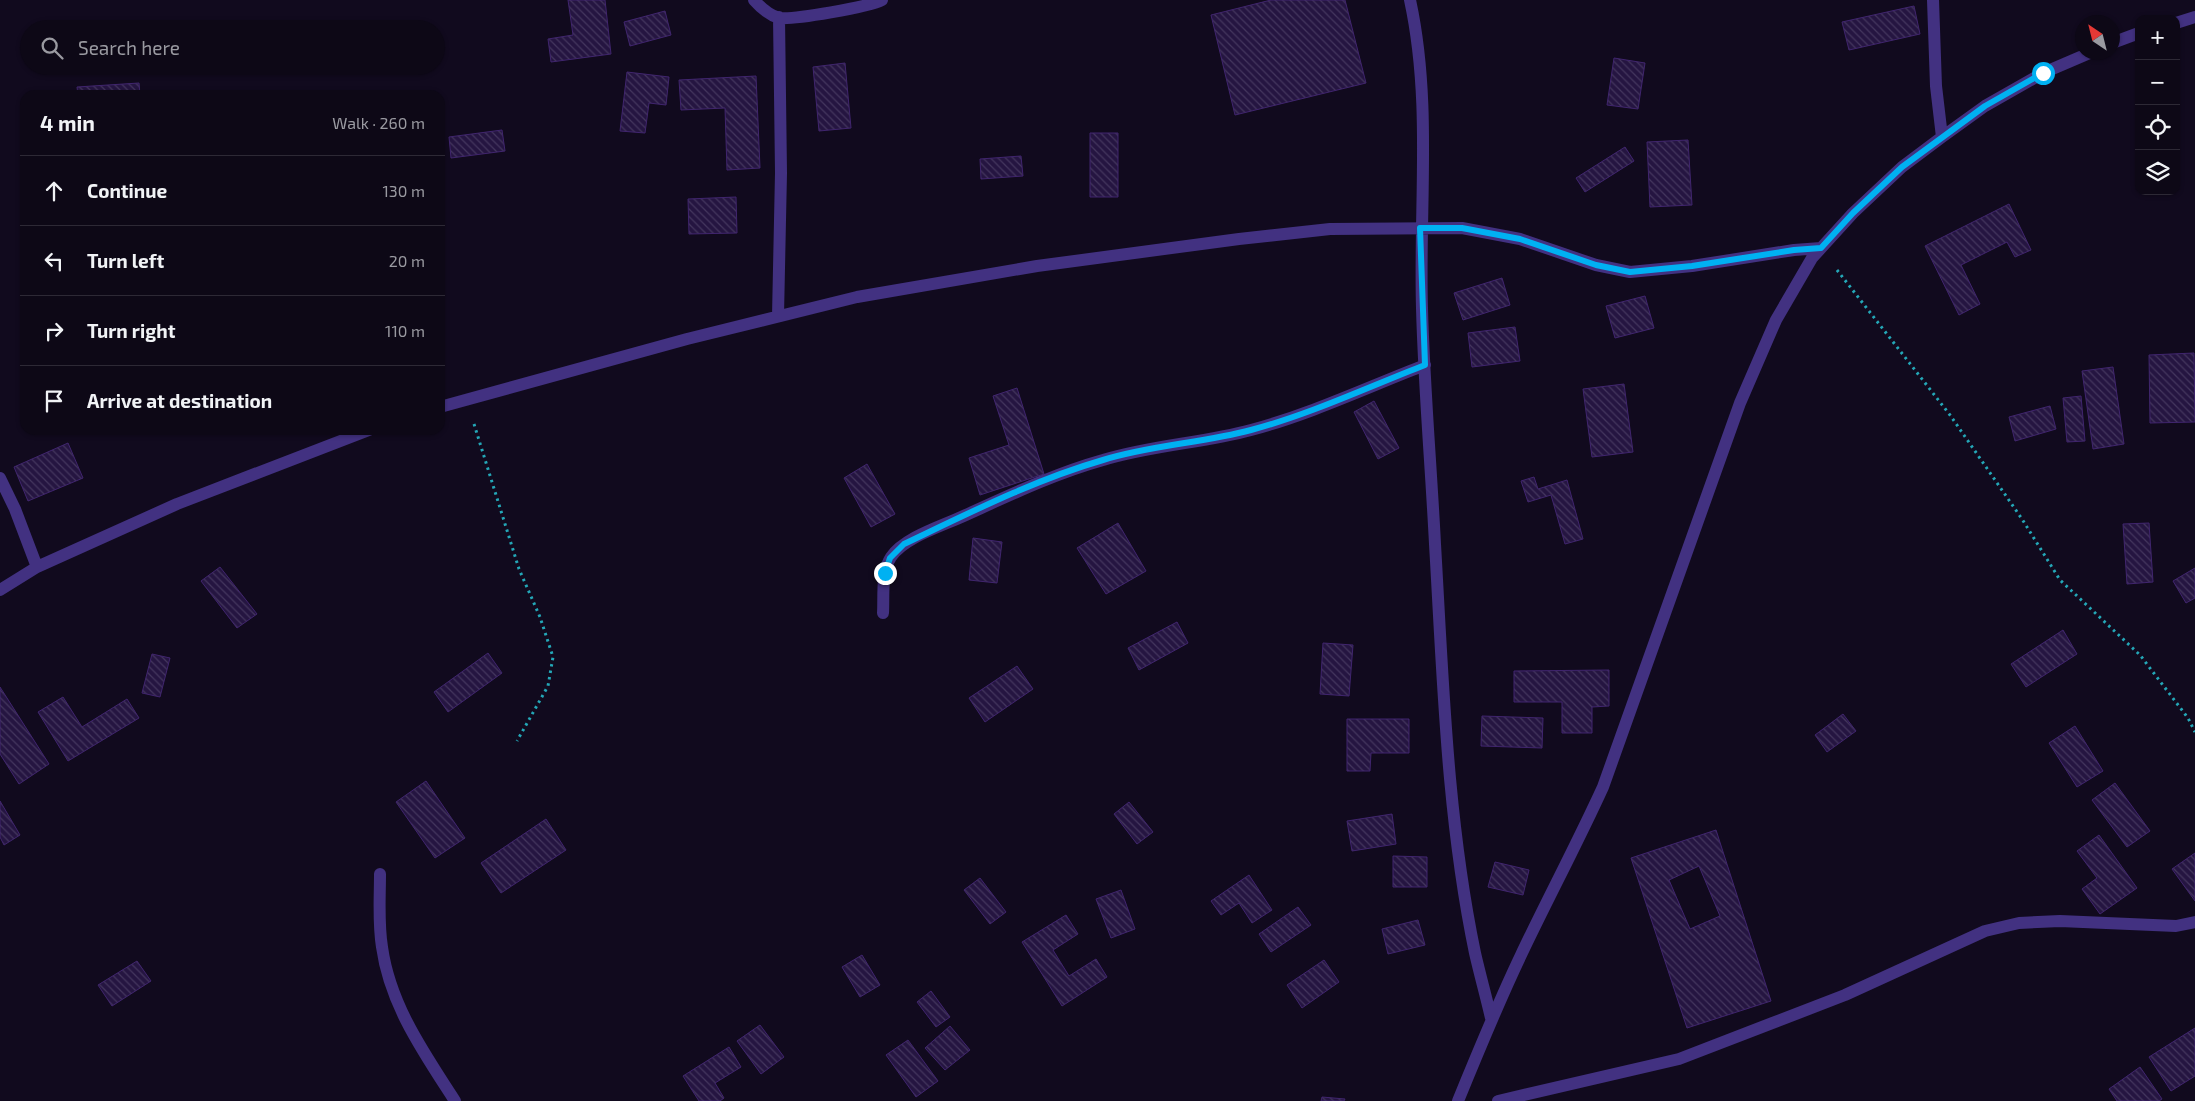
<!DOCTYPE html>
<html lang="en">
<head>
<meta charset="utf-8">
<style>
  :root { --surface:#0d0816; --page:#1b1623; --text:#f1f3f6; --muted:#9a9aa1; --line:#2d2935 }
  body { margin:0; font-family:"Exo 2",sans-serif; background:var(--page); color:var(--text) }
  .controls { position:absolute; right:15px; top:15px; display:grid; overflow:hidden; border-radius:10px; box-shadow:0 1px 4px #0004 }
  .controls button { width:45px; height:45px; display:grid; place-items:center; padding:0; border:0; border-bottom:1px solid var(--line); background:var(--surface); color:var(--text); font:25px sans-serif }
  .compass { position:absolute; left:2075px; top:15px; width:45px; height:45px; border-radius:50%; background:var(--surface); box-shadow:0 1px 4px #0004; rotate:325deg }
  .stop { position:absolute; width:15px; height:15px; margin:-11px; border:4px solid #00b1f2; border-radius:50%; background:#fff }
  .stop.end { background:#00b1f2; border-color:#fff; box-shadow:0 1px 5px #0008 }
  .list { margin:0; padding:0; list-style:none }
  h2 { display:flex; justify-content:space-between; align-items:center; height:65px; margin:0; padding:0 20px; font-size:21px }
  h2 small { font-size:16px; font-weight:400; color:var(--muted) }
  .list li { display:grid; grid-template-columns:32px 1fr auto; gap:15px; align-items:center; box-sizing:border-box; height:70px; padding:0 20px; border-top:1px solid var(--line) }
  .list b { display:block; font-size:19px; white-space:nowrap }
  .list em { font-size:16px; font-style:normal; color:var(--muted) }
  .icon { flex:none; width:28px; height:28px; fill:none; stroke:currentColor; stroke-width:2; stroke-linecap:round; stroke-linejoin:round }
  .map { position:relative; flex:none; width:2195px; height:1101px; overflow:hidden }
  .search { position:absolute; background:var(--surface); box-shadow:0 1px 4px #0004; left:20px; top:20px; width:425px; height:55px; display:flex; align-items:center; gap:12px; box-sizing:border-box; padding:0 18px; border-radius:28px; color:var(--muted); font-size:19px }
  .panel { position:absolute; background:var(--surface); box-shadow:0 1px 4px #0004; left:20px; top:90px; width:425px; height:345px; border-radius:15px }
  .map>svg:first-child { display:block }
  .building { fill:url(#building-back-hatch); stroke:#40256e; fill-rule:evenodd }
  .lines { fill:none; stroke-linecap:round; stroke-linejoin:round }
  .path { stroke:#24a7b7; stroke-width:3; stroke-dasharray:2.5 4; stroke-linecap:butt }
  .street { stroke:#423181; stroke-width:12 }
  .route { stroke:#00b1f2; stroke-width:6 }
</style>
</head>
<body>
<div class="map">
<svg width="2195" height="1101" viewBox="0 0 2195 1101">
  <defs>
    <pattern id="building-back-hatch" width="6" height="6" patternUnits="userSpaceOnUse" patternTransform="scale(1.25)"><rect width="6" height="6" fill="#251541"/><path d="M-1 5l2 2M0 0l6 6M5-1l2 2" fill="none" stroke="#44365e"/></pattern>
  </defs>
  <rect width="100%" height="100%" fill="#110a1e"/>
  <!-- building -->
  <path class="building" d="M568 0H605L611 54 551 62 548 39 573 35Z
    M1271 0H1345L1366 83 1235 115 1211 15Z
    M1914 6 1920 34 1849 50 1842 22Z
    M665 11 671 35 630 46 624 22Z
    M1614 58 1645 63 1638 109 1607 105Z
    M845 63 851 128 819 131 813 67Z
    M627 72 669 77 666 105 649 103 645 133 620 131Z
    M756 76 760 168 727 170 725 108 681 110 679 80Z
    M139 83 140 95H78L77 87Z
    M502 130 505 151 451 158 449 137Z
    M1090 133H1118V197H1090Z
    M1688 140 1692 205 1650 207 1647 142Z
    M1625 147 1634 161 1585 192 1576 178Z
    M1021 156 1023 176 981 179 980 159Z
    M736 197 737 233 689 234 688 199Z
    M2009 204 2031 250 2015 257 2007 242 1961 265 1980 304 1959 315 1925 246Z
    M1502 278 1510 305 1463 320 1454 293Z
    M1645 296 1654 328 1615 338 1606 306Z
    M1515 327 1520 361 1472 367 1468 333Z
    M2194 353 2195 422 2150 423 2149 355Z
    M2113 367 2124 444 2093 449 2082 371Z
    M1624 384 1633 452 1592 457 1583 389Z
    M1017 388 1044 474 980 495 969 458 1009 445 993 396Z
    M2081 396 2085 441 2067 442 2063 398Z
    M1374 401 1399 448 1378 459 1354 412Z
    M2050 406 2056 429 2015 441 2009 417Z
    M68 443 83 478 28 501 14 467Z
    M867 464 895 514 871 527 844 478Z
    M1534 477 1538 489 1567 480 1583 539 1565 544 1551 495 1528 502 1521 481Z
    M1118 523 1146 571 1106 594 1077 548Z
    M2149 523 2153 582 2127 584 2123 524Z
    M973 538 1002 542 997 583 969 580Z
    M220 567 257 614 237 628 201 581Z
    M2195 568V598L2186 603 2173 581Z
    M1177 622 1188 643 1139 670 1128 648Z
    M2063 630 2077 654 2026 687 2011 664Z
    M1323 643 1353 645 1349 696 1320 694Z
    M488 653 502 673 448 712 434 692Z
    M152 654 170 658 160 697 142 693Z
    M1017 666 1033 689 985 722 969 698Z
    M1609 670V706L1592 707V733H1562V702H1514V671Z
    M0 687 49 764 19 784 0 754Z
    M63 697 82 727 127 699 139 718 68 761 38 712Z
    M1843 714 1856 731 1827 752 1815 735Z
    M1482 716 1543 718 1542 748 1481 746Z
    M1347 719H1409V753H1371L1370 771H1347Z
    M2075 726 2103 771 2077 787 2049 743Z
    M426 781 465 838 435 858 396 802Z
    M2115 783 2150 831 2127 847 2092 800Z
    M0 801 20 835 4 845 0 837Z
    M1129 802 1153 832 1137 844 1114 814Z
    M1392 814 1396 844 1352 851 1347 821Z
    M546 819 566 850 501 893 481 863Z
    M1716 830 1771 1001 1687 1028 1631 858ZM1699 866 1720 916 1690 929 1669 880Z
    M2099 835 2137 888 2100 914 2082 889 2097 878 2077 851Z
    M2195 853V901L2172 869Z
    M1393 856 1427 857V887H1393Z
    M1495 862 1529 870 1523 895 1488 887Z
    M1249 875 1272 910 1252 923 1239 903 1221 915 1211 901Z
    M980 878 1006 912 990 924 964 890Z
    M1121 890 1135 929 1111 938 1096 899Z
    M1298 907 1311 925 1271 952 1259 934Z
    M1066 915 1078 934 1053 950 1069 976 1096 959 1107 977 1062 1006 1022 942Z
    M1418 920 1425 945 1388 954 1382 929Z
    M862 955 880 985 860 997 842 967Z
    M1324 960 1339 982 1302 1008 1287 985Z
    M137 961 151 981 112 1006 98 985Z
    M931 991 950 1017 936 1027 917 1002Z
    M760 1025 784 1057 761 1074 737 1041Z
    M950 1026 970 1050 945 1070 925 1048Z
    M2195 1028V1076L2171 1091 2149 1057Z
    M908 1040 938 1081 916 1097 886 1055Z
    M729 1047 741 1067 715 1083 724 1098 720 1101H699L683 1076Z
    M2140 1067 2162 1099 2159 1101H2117L2109 1089Z
    M1322 1097 1345 1099 1344 1101H1321Z"/>
  <g class="lines">
    <!-- path -->
    <path class="path" d="M1837 270 1950 415 2022 519 2060 580 2140 655 2188 718 2195 732
      M474 424 519 569 540 617 553 657 548 686 517 741"/>
    <!-- street -->
    <path class="street" d="M754 0C761 8 769 15 779 18 793 20 869 7 882 0
      M1410 0C1432 101 1419 205 1422 308 1424 386 1431 465 1435 544 1443 680 1447 819 1475 953 1480 975 1486 996 1491 1018
      M1933 0 1936 86 1942 137
      M2176 23 2195 17
      M2112 43 2139 33
      M778 316 781 173 779 17
      M440 407 687 339 857 297 1037 266 1239 239 1330 229 1462 228 1520 239 1596 265 1630 272 1692 266 1794 250 1821 248
      M0 478 15 509 37 567
      M0 590 37 567 177 504 369 430
      M883 613C884 596 881 572 891 557 904 538 939 527 959 518 1006 497 1053 474 1103 460 1152 445 1203 443 1251 430 1311 414 1368 387 1425 365
      M380 874C380 898 378 923 382 947 390 1005 424 1053 455 1101
      M1458 1101C1478 1052 1498 1003 1521 955 1548 898 1577 844 1603 787L1740 403 1776 320 1812 258 1853 213 1902 167 1942 137 1985 106 2043 73 2092 52
      M1498 1101 1679 1059 1845 995 1985 931 2019 923 2060 921 2176 926 2195 922"/>
  </g>
  <g class="lines">
    <!-- route -->
    <path class="route" d="M885 573 890 558 904 544C969 513 1034 480 1103 460 1151 445 1203 443 1251 430 1311 414 1368 387 1425 365L1420 228H1462L1520 239 1596 265 1630 272 1692 266 1794 250 1821 248 1853 213 1902 167 1985 106 2043 73"/>
  </g>
</svg>
<div class="controls">
<button>+</button>
<button>−</button>
<button><svg class="icon" aria-label="locate" viewBox="0 0 24 24"><circle cx="12" cy="12" r="6"/><path d="M12 2v4M12 18v4M2 12h4M18 12h4"/></svg></button>
<button><svg class="icon" aria-label="layers" viewBox="0 0 24 24"><path d="M12 4l9 5-9 5-9-5zM3 14l9 5 9-5"/></svg></button>
</div>
<svg class="compass" viewBox="-18 -18 36 36"><path d="M0-13l5 13h-10z" fill="#e53935"/><path d="M0 13l5-13h-10z" fill="#9a9aa1"/></svg>
<div class="stop" style="left:2043px;top:73px"></div>
<div class="stop end" style="left:885px;top:573px"></div>
<div class="search"><svg class="icon" aria-label="search" viewBox="0 0 24 24"><circle cx="10" cy="10" r="6"/><path d="M15 15l6 6"/></svg>Search here</div>
<section class="panel">
<h2>4 min<small>Walk · 260 m</small></h2>
<ul class="list">
<li><svg class="icon" aria-label="ahead" viewBox="0 0 24 24"><path d="M12 20V5M6 11l6-6 6 6"/></svg><div><b>Continue</b></div><em>130 m</em></li>
<li><svg class="icon" aria-label="left" viewBox="0 0 24 24"><path d="M17 20v-9H6M10 6l-5 5 5 5"/></svg><div><b>Turn left</b></div><em>20 m</em></li>
<li><svg class="icon" aria-label="right" viewBox="0 0 24 24"><path d="M7 20v-9h11M14 6l5 5-5 5"/></svg><div><b>Turn right</b></div><em>110 m</em></li>
<li><svg class="icon" aria-label="arrive" viewBox="0 0 24 24"><path d="M6 21V4h12l-3 4 3 4H6"/></svg><div><b>Arrive at destination</b></div></li>
</ul>
</section>
</div>
</body>
</html>
